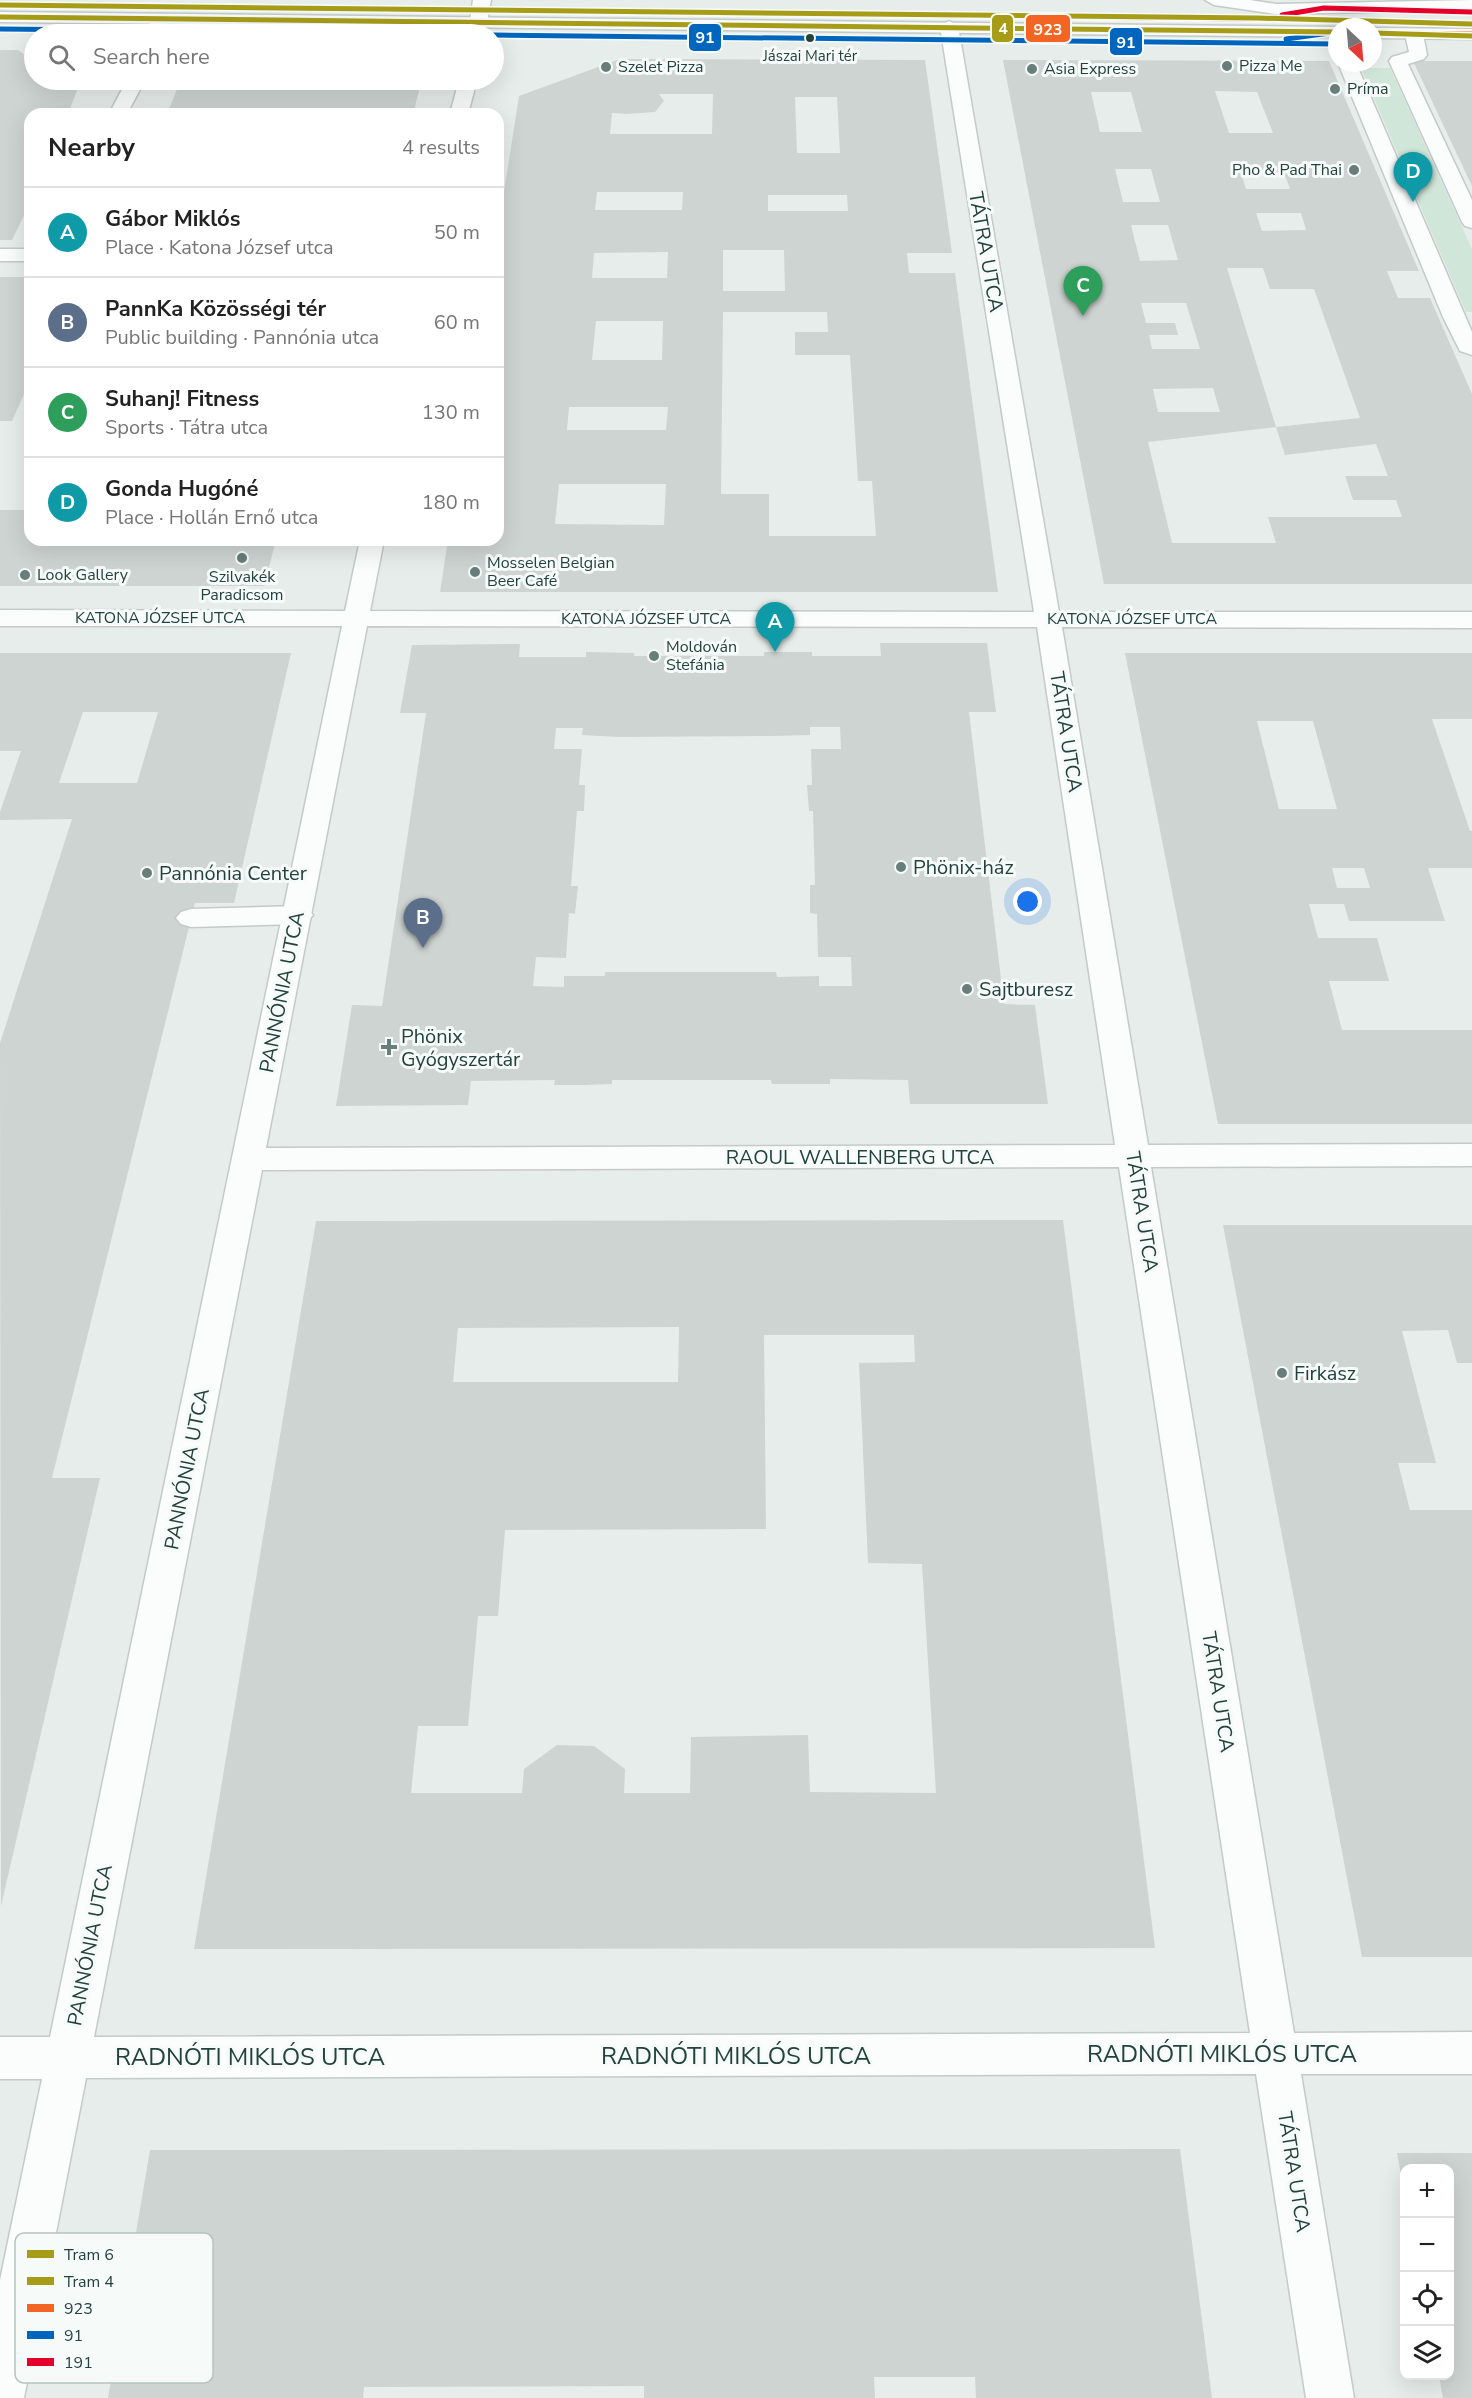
<!DOCTYPE html>
<html lang="en">
<head>
<meta charset="utf-8">
<style>
  :root { --surface:#fff; --page:#f6f6f6; --text:#222; --muted:#767676; --line:#e0e0e0; --accent:#ea580c }
  body { margin:0; font-family:"Nunito Sans",sans-serif; background:var(--page); color:var(--text) }
  .controls { position:absolute; right:18px; bottom:18px; display:grid; overflow:hidden; border-radius:12px; box-shadow:0 6px 24px #0002 }
  .controls button { width:54px; height:54px; display:grid; place-items:center; padding:0; border:0; border-bottom:2px solid var(--line); background:var(--surface); color:var(--text); font:30px sans-serif }
  .compass { position:absolute; left:1328px; top:18px; width:54px; height:54px; border-radius:50%; background:var(--surface); box-shadow:0 6px 24px #0002; rotate:154deg }
  .you { position:absolute; left:1028px; top:902px; width:21px; height:21px; margin:-15px; border:4px solid #fff; border-radius:50%; background:#1a73e8; box-shadow:0 0 0 9px #1a73e833 }
  .badge { display:grid; place-items:center; width:39px; height:39px; border-radius:50%; background:var(--accent); color:#fff; font-size:20px; font-weight:700 }
  .pin { position:absolute; translate:-50% -50px; filter:drop-shadow(0 2px 3px #0008) }
  .pin::after { content:''; position:absolute; top:32px; width:21px; height:18px; background:inherit; clip-path:polygon(0 0,100% 0,50% 100%) }
  .list { margin:0; padding:0; list-style:none }
  h2 { display:flex; justify-content:space-between; align-items:center; height:78px; margin:0; padding:0 24px; font-size:26px }
  h2 small { font-size:20px; font-weight:400; color:var(--muted) }
  .list li { display:grid; grid-template-columns:39px 1fr auto; gap:18px; align-items:center; box-sizing:border-box; height:90px; padding:0 24px; border-top:2px solid var(--line) }
  .list b { display:block; font-size:22px; white-space:nowrap }
  .list p { margin:0; font-size:20px; white-space:nowrap; color:var(--muted) }
  .list em { font-size:20px; font-style:normal; color:var(--muted) }
  .icon { flex:none; width:33px; height:33px; fill:none; stroke:currentColor; stroke-width:2; stroke-linecap:round; stroke-linejoin:round }
  .map { position:relative; flex:none; width:1472px; height:2398px; overflow:hidden }
  .search { position:absolute; background:var(--surface); box-shadow:0 6px 24px #0002; left:24px; top:24px; width:480px; height:66px; display:flex; align-items:center; gap:15px; box-sizing:border-box; padding:0 21px; border-radius:33px; color:var(--muted); font-size:22px }
  .panel { position:absolute; background:var(--surface); box-shadow:0 6px 24px #0002; left:24px; top:108px; width:480px; height:438px; border-radius:18px }
  .map>svg:first-child { display:block }
  .green { fill:#d0e6d8 }
  .building { fill:#ced4d2; fill-rule:evenodd }
  .lines { fill:none; stroke-linecap:round; stroke-linejoin:round }
  .lane-casing { stroke:#c4cac8; stroke-width:3 }
  .street-casing { stroke:#c4cac8; stroke-width:3 }
  .secondary-casing { stroke:#c3cac8; stroke-width:3 }
  .lane { fill:#fbfcfc; fill-rule:evenodd }
  .street { fill:#fbfcfc; fill-rule:evenodd }
  .secondary { fill:#fbfcfc; fill-rule:evenodd }
  .bus-1-casing { stroke:#f6fbf9; stroke-width:8 }
  .bus-2-casing { stroke:#f6fbf9; stroke-width:8 }
  .bus-3-casing { stroke:#f6fbf9; stroke-width:8 }
  .bus-1 { stroke:#f26522; stroke-width:5 }
  .bus-2 { stroke:#0065bd; stroke-width:5 }
  .bus-3 { stroke:#e4002b; stroke-width:5 }
  .tram-1-casing { stroke:#f6fbf9; stroke-width:8 }
  .tram-2-casing { stroke:#f6fbf9; stroke-width:8 }
  .tram-1 { stroke:#a79c18; stroke-width:5 }
  .tram-2 { stroke:#a79c18; stroke-width:5 }
  .bus-dot { fill:#23423c; stroke:#f6fbf9; stroke-width:2 }
  .poi-dot { fill:#687e79; stroke:#f6fbf9; stroke-width:2 }
  .labels { text-anchor:middle; dominant-baseline:central; stroke-width:6; stroke-linejoin:round; paint-order:stroke }
  .far-bus-label { font-size:15px; fill:#23423c; stroke:#f6fbf9 }
  .far-poi-label { font-size:16px; fill:#23423c; stroke:#f6fbf9; text-anchor:start }
  .far-street-label { font-size:16px; fill:#23423c; stroke:#f6fbf9 }
  .street-label { font-size:20px; fill:#23423c; stroke:#f6fbf9 }
  .poi-label { font-size:20px; fill:#23423c; stroke:#f6fbf9; text-anchor:start }
  .near-street-label { font-size:24px; fill:#23423c; stroke:#f6fbf9 }
  .key { fill:#f6fbf9; stroke:#b7c4c0; stroke-width:1.5 }
  .key-label { font-size:16px; fill:#23423c }
  .line-badge { stroke:#f6fbf9; stroke-width:2 }
  .badge-label { font-size:16px; text-anchor:middle; font-weight:bold; fill:#fff }
</style>
</head>
<body>
<div class="map">
<svg width="1472" height="2398" viewBox="0 0 1472 2398">
  <rect width="100%" height="100%" fill="#e7edea"/>
  <!-- green -->
  <path class="green" d="M1361 68H1390L1472 249V312H1466Z"/>
  <!-- building -->
  <path class="building" d="M0 50H18L34 61V80H64L78 88 68 114H30V203L12 240H0Z
    M620 59 925 60 952 253H907L909 273H955L998 592H440L448 540H498V230L519 96ZM659 94H713L712 134H610L612 113 626 114 655 112 664 101ZM795 97H837L840 153H797ZM597 192H683L682 210H595ZM768 195H847L848 211H768ZM723 250H784L785 291H723ZM668 252 667 278H592L594 253ZM723 312H827L828 332H795V355H850L858 481H872L876 536H769V494H721ZM596 321H663L662 360H592ZM569 407H668L666 430H567ZM559 484H666L664 525 555 524Z
    M1003 60 1329 61 1419 271H1387L1398 298H1430L1472 394V584H1104ZM1215 91 1257 92 1273 133H1229ZM1091 92H1131L1142 132H1100ZM1115 169H1151L1160 202H1123ZM1241 173H1284L1290 189H1246ZM1256 213H1301L1306 230 1262 231ZM1131 225H1168L1178 260 1140 261ZM1227 268H1263L1270 289H1314L1360 418 1276 427ZM1141 303H1186L1200 349H1152L1149 335H1178L1175 323H1146ZM1213 388 1220 412H1158L1153 389ZM1276 427 1285 455 1376 444 1388 476H1345L1353 500H1396L1402 517H1268L1276 543H1172L1148 442Z
    M1413 61H1472V186Z
    M241 80H361L365 82 421 83 413 114H167L180 82H233Z
    M0 277H30V390H26L12 421H0Z
    M0 510H30V540H276L264 586H0Z
    M880 643H987L996 712H969L1004 1004 1035 1005 1048 1104H910L908 1080 830 1079V1084H772L771 1080H612V1084L584 1085H554L555 1080 471 1081 468 1105 336 1106 352 1005 382 1006 426 713H400L412 645 520 644 519 657H586V652L634 653V656H764V652H812V656H881ZM810 727H840L841 749H811L812 785H807L809 811H813L815 885H810V913L817 914 818 957H851L852 986H819V976L777 977 776 972H605V976H564V987L533 986 536 957 566 958 569 913 575 914 578 886H571L577 811H584L585 785H579L582 749H554L556 728H583L582 735 619 737 771 736 810 735Z
    M0 653H291L234 903H195L52 1478H100L1 1906 0 1043 72 819 0 820V812L21 751H0ZM83 712H158L137 783H59Z
    M1125 653H1472V719H1432L1470 831H1472V868H1428L1445 921H1349L1344 904H1309L1318 938H1377L1389 981H1329L1342 1030H1472V1124H1218ZM1257 721H1313L1337 809H1279ZM1332 868H1364L1370 888H1337Z
    M1063 1220 1155 1948 194 1949 316 1221ZM679 1327 678 1382H453L458 1328ZM764 1335H914L915 1362 859 1363 868 1563 922 1564 936 1793 810 1792 808 1735 691 1737 690 1793H624L625 1769 594 1746 557 1745 524 1769 522 1793H411L418 1726H468L478 1616H498L505 1530 766 1529Z
    M1223 1225H1472V1363H1457L1448 1330 1402 1331 1436 1463H1398L1410 1510H1472V1957H1362Z
    M1180 2149 1212 2398H976L975 2377H874L875 2398H644V2386L364 2387 363 2398H108L150 2150Z
    M1397 2153H1472V2398H1443L1439 2376H1450V2168H1404L1403 2186Z"/>
  <g class="lines">
    <!-- lane casing -->
    <g class="lane-casing">
      <path id="lane" d="M1205 0H1250L1276 4 1472 0V10L1276 14 1214 5Z
        M160 14 169 19 164 34H147L151 19Z
        M298 906 308 909 313 915 308 921 298 924 191 927 181 924 176 918 181 912 191 909Z"/>
    </g>
    <!-- street casing -->
    <g class="street-casing">
      <path id="street" d="M473 0H491L485 34H468Z
        M949 21 958 26 1059 612H1472V628L1062 627 1148 1145 1472 1144V1166L1151 1167 1294 2033 1472 2032V2074H1301L1354 2398H1306L1256 2074 86 2078 24 2398H0V2280L42 2079H0V2037H50L342 626H0V610L345 611 360 540H384L370 611 1034 612 940 26ZM367 626 1037 627 1115 1145 266 1148ZM1119 1167 1250 2033 94 2037 262 1170Z
        M1414 29 1423 34 1427 55 1424 59 1408 64 1472 200V228L1465 226 1462 222 1389 61 1392 57 1409 52 1405 34Z
        M1338 63H1356L1472 332V355L1460 351 1443 317Z
        M127 80H145L127 114H109Z
        M459 80H477L468 114H450Z
        M0 249H30V261H0Z"/>
    </g>
    <!-- secondary casing -->
    <g class="secondary-casing">
      <path id="secondary" d="M0 12 1337 27H1338L1337 37 0 22Z
        M1373 28 1472 29V39L1373 38Z"/>
    </g>
    <!-- lane -->
    <use href="#lane" class="lane"/>
    <!-- street -->
    <use href="#street" class="street"/>
    <!-- secondary -->
    <use href="#secondary" class="secondary"/>
    <!-- bus-1 casing -->
    <g class="bus-1-casing">
      <path id="bus-1" d="M0 17 1337 32
        M1373 33 1472 34"/>
    </g>
    <!-- bus-2 casing -->
    <g class="bus-2-casing">
      <path id="bus-2" d="M0 29 490 34
        M1373 33 1472 36
        M494 35 1337 44
        M1286 39 1337 32"/>
    </g>
    <!-- bus-3 casing -->
    <g class="bus-3-casing">
      <path id="bus-3" d="M0 5 1337 20
        M1282 15 1324 8 1472 12"/>
    </g>
    <!-- bus-1 -->
    <use href="#bus-1" class="bus-1"/>
    <!-- bus-2 -->
    <use href="#bus-2" class="bus-2"/>
    <!-- bus-3 -->
    <use href="#bus-3" class="bus-3"/>
    <!-- tram-1 casing -->
    <g class="tram-1-casing">
      <path id="tram-1" d="M0 5 1257 18 1472 24"/>
    </g>
    <!-- tram-2 casing -->
    <g class="tram-2-casing">
      <path id="tram-2" d="M0 17 1337 32
        M1373 33 1472 36"/>
    </g>
    <!-- tram-1 -->
    <use href="#tram-1" class="tram-1"/>
    <!-- tram-2 -->
    <use href="#tram-2" class="tram-2"/>
  </g>
  <!-- markers -->
  <circle class="bus-dot" cx="810" cy="38" r="5"/>
  <g class="poi-dot">
    <circle cx="1227" cy="66" r="6"/>
    <circle cx="606" cy="67" r="6"/>
    <circle cx="1032" cy="69" r="6"/>
    <circle cx="1335" cy="89" r="6"/>
    <circle cx="1354" cy="170" r="6"/>
    <circle cx="242" cy="558" r="6"/>
    <circle cx="475" cy="572" r="6"/>
    <circle cx="25" cy="575" r="6"/>
    <circle cx="654" cy="656" r="6"/>
    <circle cx="901" cy="867" r="6"/>
    <circle cx="147" cy="873" r="6"/>
    <circle cx="967" cy="989" r="6"/>
    <path d="M386 1038h6v6h6v6h-6v6h-6v-6h-6v-6h6z"/>
    <circle cx="1282" cy="1373" r="6"/>
  </g>
  <g class="labels">
    <!-- far-bus labels -->
    <g class="far-bus-label">
      <text x="810" y="56">Jászai Mari tér</text>
    </g>
    <!-- far-poi labels -->
    <g class="far-poi-label">
      <text x="1239" y="66">Pizza Me</text>
      <text x="618" y="67">Szelet Pizza</text>
      <text x="1044" y="69">Asia Express</text>
      <text x="1347" y="89">Príma</text>
      <text x="1342" y="170" text-anchor="end">Pho &amp; Pad Thai</text>
      <text x="487" y="563">Mosselen Belgian<tspan x="487" dy="18">Beer Café</tspan></text>
      <text x="37" y="575">Look Gallery</text>
      <text x="242" y="577" text-anchor="middle">Szilvakék<tspan x="242" dy="18">Paradicsom</tspan></text>
      <text x="666" y="647">Moldován<tspan x="666" dy="18">Stefánia</tspan></text>
    </g>
    <!-- far-street labels -->
    <g class="far-street-label">
      <text x="160" y="618">KATONA JÓZSEF UTCA</text>
      <text x="646" y="619">KATONA JÓZSEF UTCA</text>
      <text x="1132" y="619">KATONA JÓZSEF UTCA</text>
    </g>
    <!-- street labels -->
    <g class="street-label">
      <text transform="translate(986 252) rotate(80)">TÁTRA UTCA</text>
      <text transform="translate(1066 732) rotate(81)">TÁTRA UTCA</text>
      <text transform="translate(282 992) rotate(-79)">PANNÓNIA UTCA</text>
      <text x="860" y="1157">RAOUL WALLENBERG UTCA</text>
      <text transform="translate(1142 1212) rotate(81)">TÁTRA UTCA</text>
      <text transform="translate(187 1469) rotate(-79)">PANNÓNIA UTCA</text>
      <text transform="translate(1218 1692) rotate(81)">TÁTRA UTCA</text>
      <text transform="translate(90 1945) rotate(-79)">PANNÓNIA UTCA</text>
      <text transform="translate(1294 2172) rotate(81)">TÁTRA UTCA</text>
    </g>
    <!-- poi labels -->
    <g class="poi-label">
      <text x="913" y="867">Phönix-ház</text>
      <text x="159" y="873">Pannónia Center</text>
      <text x="979" y="989">Sajtburesz</text>
      <text x="401" y="1036">Phönix<tspan x="401" dy="23">Gyógyszertár</tspan></text>
      <text x="1294" y="1373">Firkász</text>
    </g>
    <!-- near-street labels -->
    <g class="near-street-label">
      <text x="1222" y="2054">RADNÓTI MIKLÓS UTCA</text>
      <text x="736" y="2056">RADNÓTI MIKLÓS UTCA</text>
      <text x="250" y="2057">RADNÓTI MIKLÓS UTCA</text>
    </g>
  </g>
  <!-- legend -->
  <rect x="15" y="2233" width="198" height="150" rx="9" class="key"/>
  <rect x="27" y="2250" width="27" height="8" fill="#a79c18"/>
  <rect x="27" y="2277" width="27" height="8" fill="#a79c18"/>
  <rect x="27" y="2304" width="27" height="8" fill="#f26522"/>
  <rect x="27" y="2331" width="27" height="8" fill="#0065bd"/>
  <rect x="27" y="2358" width="27" height="8" fill="#e4002b"/>
  <g class="key-label">
    <text x="64" y="2260">Tram 6</text>
    <text x="64" y="2287">Tram 4</text>
    <text x="64" y="2314">923</text>
    <text x="64" y="2341">91</text>
    <text x="64" y="2368">191</text>
  </g>
  <g class="line-badge">
    <rect x="991" y="14" width="23" height="29" rx="6" fill="#a79c18"/>
    <rect x="1025" y="14" width="46" height="29" rx="6" fill="#f26522"/>
    <rect x="688" y="23" width="34" height="29" rx="6" fill="#0065bd"/>
    <rect x="1109" y="27" width="34" height="29" rx="6" fill="#0065bd"/>
  </g>
  <g class="badge-label">
    <text x="1003" y="34">4</text>
    <text x="1048" y="35">923</text>
    <text x="705" y="43">91</text>
    <text x="1126" y="48">91</text>
  </g>
</svg>
<div class="controls">
<button>+</button>
<button>−</button>
<button><svg class="icon" aria-label="locate" viewBox="0 0 24 24"><circle cx="12" cy="12" r="6"/><path d="M12 2v4M12 18v4M2 12h4M18 12h4"/></svg></button>
<button><svg class="icon" aria-label="layers" viewBox="0 0 24 24"><path d="M12 4l9 5-9 5-9-5zM3 14l9 5 9-5"/></svg></button>
</div>
<svg class="compass" viewBox="-18 -18 36 36"><path d="M0-13l5 13h-10z" fill="#e53935"/><path d="M0 13l5-13h-10z" fill="#767676"/></svg>
<div class="you"></div>
<div class="pin badge" style="left:775px;top:652px;background:#0f9aa8">A</div>
<div class="pin badge" style="left:423px;top:948px;background:#5c6f8a">B</div>
<div class="pin badge" style="left:1083px;top:316px;background:#2e9e5b">C</div>
<div class="pin badge" style="left:1413px;top:202px;background:#0f9aa8">D</div>
<div class="search"><svg class="icon" aria-label="search" viewBox="0 0 24 24"><circle cx="10" cy="10" r="6"/><path d="M15 15l6 6"/></svg>Search here</div>
<section class="panel">
<h2>Nearby<small>4 results</small></h2>
<ul class="list">
<li><span class="badge" style="background:#0f9aa8">A</span><div><b>Gábor Miklós</b><p>Place · Katona József utca</p></div><em>50 m</em></li>
<li><span class="badge" style="background:#5c6f8a">B</span><div><b>PannKa Közösségi tér</b><p>Public building · Pannónia utca</p></div><em>60 m</em></li>
<li><span class="badge" style="background:#2e9e5b">C</span><div><b>Suhanj! Fitness</b><p>Sports · Tátra utca</p></div><em>130 m</em></li>
<li><span class="badge" style="background:#0f9aa8">D</span><div><b>Gonda Hugóné</b><p>Place · Hollán Ernő utca</p></div><em>180 m</em></li>
</ul>
</section>
</div>
</body>
</html>
